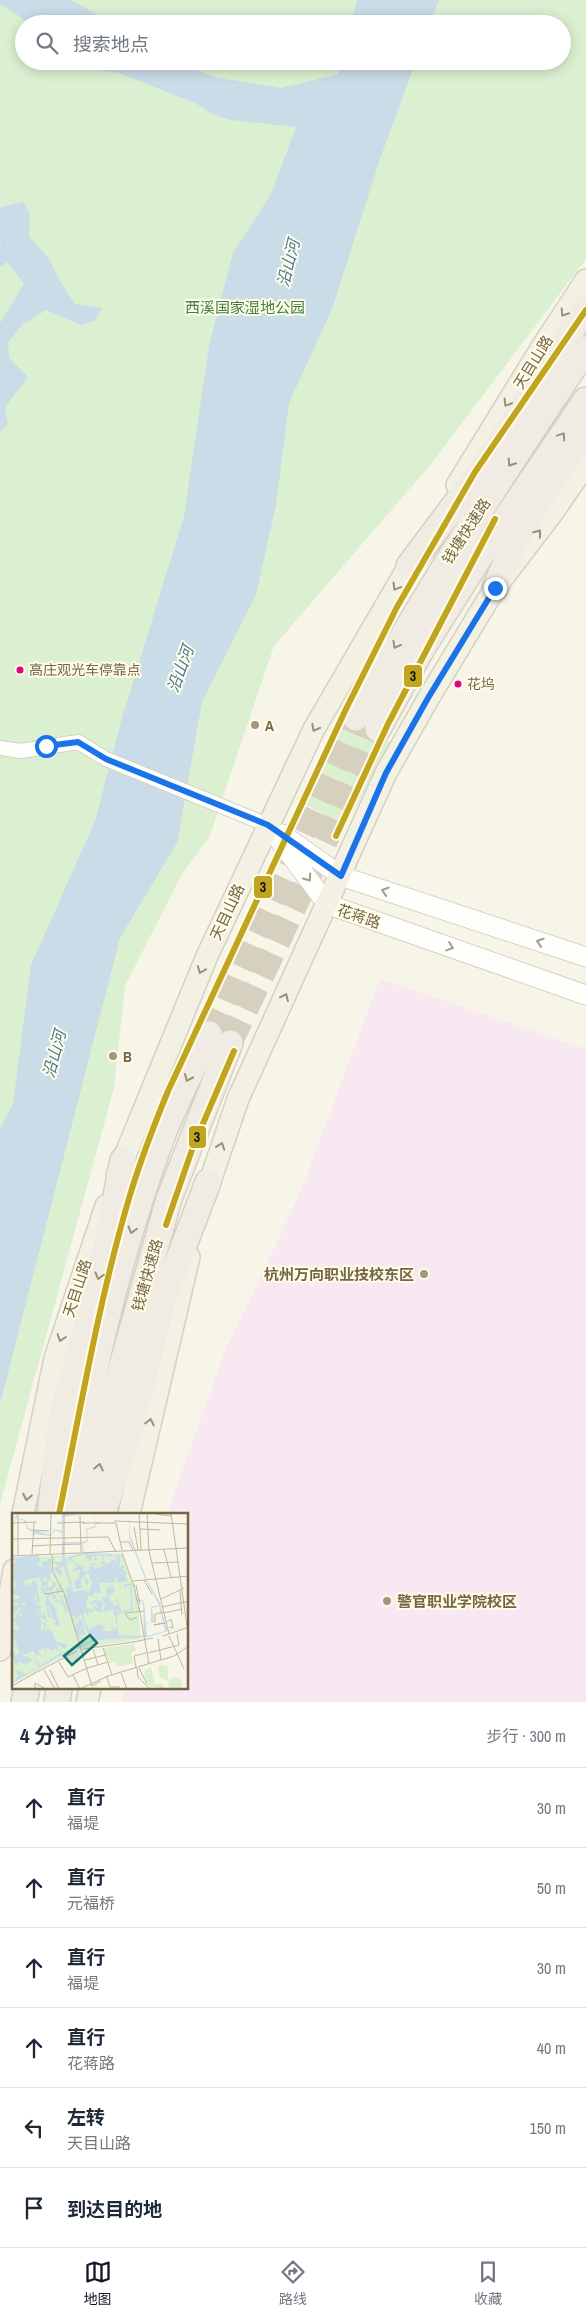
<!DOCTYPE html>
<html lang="zh">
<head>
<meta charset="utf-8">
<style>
  :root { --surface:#fff; --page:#f6f6f7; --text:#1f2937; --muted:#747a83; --line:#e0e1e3; --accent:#111827 }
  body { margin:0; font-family:"Archivo Narrow","Noto Sans SC",sans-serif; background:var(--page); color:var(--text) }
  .stop { position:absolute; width:15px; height:15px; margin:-11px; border:4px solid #1a73e8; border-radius:50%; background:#fff }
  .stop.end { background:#1a73e8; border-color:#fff; box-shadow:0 1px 5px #0008 }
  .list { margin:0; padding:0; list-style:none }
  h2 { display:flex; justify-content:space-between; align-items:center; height:65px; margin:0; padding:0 20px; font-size:21px }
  h2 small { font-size:16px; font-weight:400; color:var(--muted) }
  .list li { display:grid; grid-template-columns:32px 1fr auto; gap:15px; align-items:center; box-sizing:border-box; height:80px; padding:0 20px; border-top:1px solid var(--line) }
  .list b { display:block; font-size:19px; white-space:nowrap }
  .list p { margin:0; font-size:16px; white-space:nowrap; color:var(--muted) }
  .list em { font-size:16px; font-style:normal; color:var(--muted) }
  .icon { flex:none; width:28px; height:28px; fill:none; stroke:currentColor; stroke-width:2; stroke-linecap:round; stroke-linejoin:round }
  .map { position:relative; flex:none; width:586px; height:1702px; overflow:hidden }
  .search { position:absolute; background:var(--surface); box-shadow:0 2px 12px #0003; left:15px; right:15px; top:15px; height:55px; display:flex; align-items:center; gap:12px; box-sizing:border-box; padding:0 18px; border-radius:28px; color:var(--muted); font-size:19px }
  .sheet { height:545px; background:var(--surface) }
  nav { display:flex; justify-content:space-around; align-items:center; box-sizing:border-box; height:70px; border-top:1px solid var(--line); background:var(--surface); font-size:14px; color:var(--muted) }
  nav a { display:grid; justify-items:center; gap:2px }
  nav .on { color:var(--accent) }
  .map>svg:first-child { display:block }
  .education { fill:#f7e8f1 }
  .green { fill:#dbf0d1; fill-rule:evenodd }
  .water { fill:#c9dce7 }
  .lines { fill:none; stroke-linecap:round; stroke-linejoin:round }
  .canal { stroke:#c9dce7; stroke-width:16 }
  .highway-tunnel { stroke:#d6d1bf; stroke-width:25; stroke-dasharray:25 12; stroke-linecap:butt }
  .street-casing { stroke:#d5d1c5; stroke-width:16 }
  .secondary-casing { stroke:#d6d2c6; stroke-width:21 }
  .primary-casing { stroke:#d5d0c4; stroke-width:24 }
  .highway-casing { stroke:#d5d0c4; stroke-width:28 }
  .street { stroke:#fefefb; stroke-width:14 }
  .secondary { stroke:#fefefb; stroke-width:19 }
  .primary { stroke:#f2f1e4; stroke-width:21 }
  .highway { stroke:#f1ece3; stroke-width:25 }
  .metro-1-casing { stroke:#fffde8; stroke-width:10 }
  .metro-1 { stroke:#c1a420; stroke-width:6 }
  .oneway { stroke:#9a8f76 }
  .oneway2 { stroke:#9a8e76 }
  .oneway3 { stroke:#a59b86 }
  .route { stroke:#1a73e8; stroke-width:6 }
  .bus-dot { fill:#e5007d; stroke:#fffde8; stroke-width:2 }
  .poi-dot { fill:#a2977f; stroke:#fffde8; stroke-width:2 }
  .labels { text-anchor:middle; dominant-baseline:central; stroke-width:4; stroke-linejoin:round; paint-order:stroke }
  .bus-label { font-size:14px; fill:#756547; stroke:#fffde8; text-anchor:start }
  .park-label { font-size:15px; fill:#418241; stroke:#fffde8 }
  .street-label { font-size:15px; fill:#756547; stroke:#fffde8 }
  .poi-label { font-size:15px; font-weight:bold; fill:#756547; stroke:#fffde8; text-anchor:start }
  .water-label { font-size:16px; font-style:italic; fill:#48789f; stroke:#fffde8 }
  .inset-road { fill:none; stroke:#bfb7a2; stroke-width:1 }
  .view { fill:#0f766e; fill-opacity:0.15; stroke:#0f766e; stroke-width:2.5 }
  .inset-edge { fill:none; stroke:#756547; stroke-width:2.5 }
  .line-badge { stroke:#fffde8; stroke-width:2 }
  .pale-badge-label { font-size:14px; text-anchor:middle; font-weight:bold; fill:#111 }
</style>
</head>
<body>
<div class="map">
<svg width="586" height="1702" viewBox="0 0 586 1702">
  <rect width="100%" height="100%" fill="#f7f5e7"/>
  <!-- education -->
  <path class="education" d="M380 979 586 1049V1702H122L125 1688H188V1514H167L223 1356 300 1193Z"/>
  <!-- green -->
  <path class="green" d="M0 0H586V259L432 463 274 646 209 838 182 874 125 986 114 1088 0 1504ZM24 24H562V61H24Z
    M341 714 390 742 346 826 297 800Z"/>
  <!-- water -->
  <path class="water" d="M0 0H71L114 24H31L0 4Z
    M357 0H439L430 24H351Z
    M69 61H173L214 77 281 88 338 74 341 61H416L381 156 332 309 289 403 276 505 256 595 202 702 177 843 120 938 0 1404V1128L13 1104 31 965 95 821 122 718 184 516 209 346 233 253 271 194 296 127 230 120 212 114 197 104 119 73 86 68Z
    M24 202 30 215 29 237 48 257 60 281 75 304 102 308 95 321 81 325 46 310 22 325 8 343 9 358 28 377 5 407 8 424 0 432V323L24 284 5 259 0 240V207Z"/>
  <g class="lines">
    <!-- canal -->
    <path class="canal" d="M0 258 3 252"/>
    <!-- highway-tunnel -->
    <path class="highway-tunnel" d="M209 1034 356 718
      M230 1043 378 729"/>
    <!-- street casing -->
    <g class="street-casing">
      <path id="street" d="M0 748 21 751 78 742 106 759 268 825"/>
    </g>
    <!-- secondary casing -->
    <g class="secondary-casing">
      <path id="secondary" d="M268 825 327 904 586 995
        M282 834 341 876 586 957"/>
    </g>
    <!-- primary casing -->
    <g class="primary-casing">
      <path id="primary" d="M457 485 542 347 586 280
        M117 1175 207 956 314 729 417 552
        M205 1196 238 1099 386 773 428 699 495 588 553 512 586 464
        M23 1514 55 1358 106 1206
        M129 1514 189 1257
        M0 1650 14 1570
        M87 1702 90 1688"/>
    </g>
    <!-- highway casing -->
    <g class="highway-casing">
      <path id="highway" d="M409 566 489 459 586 308
        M495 588 519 533 586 429
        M356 718C426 591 505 470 586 349
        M378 729 423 647 477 561 586 400
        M105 1507 129 1433 164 1298 208 1182
        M50 1514 62 1414 102 1268 123 1160
        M66 1514C89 1386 117 1256 163 1134 176 1100 194 1067 209 1034
        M89 1514 114 1394 169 1199 230 1043
        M24 1702 27 1688
        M57 1702 59 1688"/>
    </g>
    <!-- street -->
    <use href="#street" class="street"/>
    <!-- secondary -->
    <use href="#secondary" class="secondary"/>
    <!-- primary -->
    <use href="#primary" class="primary"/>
    <!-- highway -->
    <use href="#highway" class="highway"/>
    <!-- metro-1 casing -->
    <g class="metro-1-casing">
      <path id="metro-1" d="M336 836 388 724 495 519
        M166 1225 193 1147 234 1051
        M59 1514C81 1407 99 1299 130 1195 141 1159 154 1125 168 1091L346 709 397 607 475 472 586 310"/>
    </g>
    <!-- metro-1 -->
    <use href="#metro-1" class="metro-1"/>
  </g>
  <!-- one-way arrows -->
  <defs><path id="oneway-chevron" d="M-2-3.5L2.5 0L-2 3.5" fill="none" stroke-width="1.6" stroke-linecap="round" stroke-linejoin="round" transform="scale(1.25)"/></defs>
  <g class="oneway">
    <use href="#oneway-chevron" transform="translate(564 313) rotate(123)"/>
    <use href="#oneway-chevron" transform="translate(507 403) rotate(122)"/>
    <use href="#oneway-chevron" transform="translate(538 533) rotate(-53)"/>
    <use href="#oneway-chevron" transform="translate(396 587) rotate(121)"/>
    <use href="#oneway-chevron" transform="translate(315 728) rotate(118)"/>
    <use href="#oneway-chevron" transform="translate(201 970) rotate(112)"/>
    <use href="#oneway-chevron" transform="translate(285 997) rotate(-65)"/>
    <use href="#oneway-chevron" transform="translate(221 1146) rotate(-71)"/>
    <use href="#oneway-chevron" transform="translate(61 1338) rotate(108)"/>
    <use href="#oneway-chevron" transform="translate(150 1422) rotate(-77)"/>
    <use href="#oneway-chevron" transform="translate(27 1497) rotate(101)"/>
  </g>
  <g class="oneway2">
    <use href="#oneway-chevron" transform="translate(562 436) rotate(-56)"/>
    <use href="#oneway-chevron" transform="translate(511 463) rotate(123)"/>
    <use href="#oneway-chevron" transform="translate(396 645) rotate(119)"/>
    <use href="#oneway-chevron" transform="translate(188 1078) rotate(114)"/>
    <use href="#oneway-chevron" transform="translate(132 1230) rotate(106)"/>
    <use href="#oneway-chevron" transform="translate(99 1276) rotate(105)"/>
    <use href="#oneway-chevron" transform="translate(99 1467) rotate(-78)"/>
  </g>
  <g class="oneway3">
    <use href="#oneway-chevron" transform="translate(308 878) rotate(54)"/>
    <use href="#oneway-chevron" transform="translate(385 891) rotate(-162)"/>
    <use href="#oneway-chevron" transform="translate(540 942) rotate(-162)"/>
    <use href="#oneway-chevron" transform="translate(450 947) rotate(19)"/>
  </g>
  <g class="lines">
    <!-- route -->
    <path class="route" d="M46 746 78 742 106 759 268 825 341 876 386 773 428 698 495 588"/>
  </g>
  <!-- markers -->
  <g class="bus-dot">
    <circle cx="20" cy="670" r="4.5"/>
    <circle cx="458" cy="684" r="4.5"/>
  </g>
  <g class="poi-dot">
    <circle cx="255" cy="725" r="5"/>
    <circle cx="113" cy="1056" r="5"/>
    <circle cx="424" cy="1274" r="5"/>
    <circle cx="387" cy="1601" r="5"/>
  </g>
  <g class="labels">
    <!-- bus labels -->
    <g class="bus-label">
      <text x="29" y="670">高庄观光车停靠点</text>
      <text x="467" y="684">花坞</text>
    </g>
    <!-- park labels -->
    <g class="park-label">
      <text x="245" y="307">西溪国家湿地公园</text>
    </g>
    <!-- street labels -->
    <g class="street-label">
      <text transform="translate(533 362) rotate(-58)">天目山路</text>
      <text transform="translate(466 531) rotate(-57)">钱塘快速路</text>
      <text transform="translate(227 912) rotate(-65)">天目山路</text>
      <text transform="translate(359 916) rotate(19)">花蒋路</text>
      <text transform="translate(147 1275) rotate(-74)">钱塘快速路</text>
      <text transform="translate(77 1288) rotate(-72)">天目山路</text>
    </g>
    <!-- poi labels -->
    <g class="poi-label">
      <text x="265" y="725">A</text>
      <text x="123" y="1056">B</text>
      <text x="414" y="1274" text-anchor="end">杭州万向职业技校东区</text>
      <text x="397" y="1601">警官职业学院校区</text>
    </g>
    <!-- water labels -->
    <g class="water-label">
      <text transform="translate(288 263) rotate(-76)">沿山河</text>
      <text transform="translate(180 669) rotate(-70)">沿山河</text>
      <text transform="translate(54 1054) rotate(-75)">沿山河</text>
    </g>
  </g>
  <!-- overview -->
  <g transform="translate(12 1513)">
    <rect width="176" height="176" fill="#f7f5e7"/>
    <path d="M99 40 110 41 125 82 129 126 65 136 0 171V45ZM122 131 124 138 119 139 121 150 105 154 103 149 98 150 91 135ZM150 152 156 154V168L148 164 146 154ZM139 154 143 171H151L152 176 137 173 132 162 133 157ZM156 171a7 7 0 1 1 14 0a7 7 0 1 1-14 0Z" fill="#dbf0d1"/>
    <path d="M4 0 5 5 14 7 16 15 39 22 42 16 50 18V0H76L51 4V29H70L75 28 74 16 83 13 82 0 84 14 75 17 76 28 71 31 72 40 100 41 101 44 93 42 94 45 90 42 94 52 101 47 105 49 104 45 97 46 103 45V41L105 46V41L109 42 107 54 113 52 111 56 115 60 113 63 116 68 105 70V63L101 70 98 67 99 70H87L90 84H95L94 72 97 76 99 72 100 77V72H101L103 78 95 85H99L97 89 102 88 101 92 105 93 104 82 109 98 119 96 118 72 112 75V71H120L119 81 132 89 134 110H139V94L147 92 133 65 117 24V0L118 22 135 67 148 90 155 118 176 112 136 124 86 127 46 144 0 170 6 164 0 139 4 140 1 143 7 141 6 133 5 137V133L0 134 5 131 0 124 5 120 0 121V119L3 115 5 119 7 114 2 112 1 115 5 107 2 110V105H4L6 100 8 104 11 102 6 100 9 96 6 95 4 103 3 98 0 102V92H14L12 88 9 92 0 88V84L4 87 9 84 0 81V74L4 75 3 68 6 67 0 68 1 64 5 65 0 63V50L4 49 0 45 24 42 22 19 15 16 14 9 5 5 3 8ZM43 17 50 20V49H40L47 53 38 57 40 46 34 45 37 47 30 49V55L26 51 29 46 24 40 22 21 39 23ZM70 30 71 40 58 43 55 47 58 48 54 49 51 31ZM73 41 76 48 80 47V43L83 44 81 47H86L84 43 89 42 91 49 87 50 93 52 83 56 80 52H83V50H80L79 54 76 50 78 57 71 59 73 53 68 54 71 50 67 53 60 45ZM60 47 64 50 65 55 62 56V51H61L62 56 58 58 68 57 66 67 62 66 64 76 70 75 69 69 71 62 75 73 77 69 72 63 76 59 80 70 77 80 73 76 62 79 54 51ZM51 53 62 81 57 72 54 77 50 71 56 82 48 83 49 90 45 86 42 88 50 90 54 102V96L57 98 49 85 52 84 59 103 64 104 63 107 60 105 61 109 69 101 74 113 70 115 73 112 67 104V108L61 114 67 125 71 127H74L75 125H69L67 121 73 122 72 116H69L74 115 79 128 49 140 44 131 53 136 56 132 44 129 41 120 35 115 34 120V110L30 109 33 116 29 117V107L22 97 31 107V104L35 110 41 104 44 109 42 111 48 113 44 100 46 99 35 84 41 82 40 86 45 85 43 81 48 80 44 78 49 76 48 73 44 76V81L34 80 31 73H34L33 78H40L45 71 41 69 40 73 35 74 36 69 30 67 34 64 35 68 38 67V60L43 56V63L44 58 50 64 49 56H46ZM27 64 31 74 27 75 31 78 27 80H34V94L37 93 39 97 35 95 36 107V104H39L37 98 40 101 39 107 35 109 32 97 31 104 26 93 29 96 31 95 28 92 31 93 28 92H25L22 83 24 81 25 90 28 89 24 68H20L19 74H16L19 71 11 72 13 67ZM83 79 86 87 84 80H89L93 91 92 97H89L91 89 87 87 85 91V86L76 91H84L87 96 82 92V96H79V93L78 96 74 95 76 82 80 84ZM122 81 123 88 131 89 132 123 106 122 105 102 113 100H104L121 97 119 82ZM147 93 153 118 135 123 134 111 142 109 140 95ZM101 96 102 101 99 98 103 103 105 116 97 113 102 118H90L93 114 87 111V104L86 111 77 117 71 101 73 99 77 104 76 98 78 101 82 97 89 99ZM35 134 39 138 43 135 45 139V135L48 140 28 153 25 150 30 149 22 148 27 154 14 161 3 156 6 149 14 152 21 146 10 142 22 138 24 148V141L29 144 26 137 33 135 34 142Z" fill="#c9dce7" fill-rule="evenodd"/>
    <path class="inset-road" d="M6 0V42M127 0 129 37M135 0 137 38 157 121M138 0 159 3M159 0 177 127M68 3 69 39M102 8 177 11M0 10 25 9M45 10 73 9M70 10H87M84 10H104L110 37M122 14 126 37M128 16 148 17M21 17 37 18M0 26 96 24 104 39M109 29H117L121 37M38 32 69 31M20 33 37 32M152 37 159 64M38 40 39 0M52 40V0M110 40 122 73M20 41 22 10M38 41 41 44 40 57 52 80 80 173 89 168M0 43 177 35M140 50 166 49M132 67 140 81M121 68 177 63M122 72 127 97M124 72 128 92M168 78 170 102M32 81 51 78M149 86 172 75M127 94 137 151M150 94 177 88M152 100 170 96M125 104 118 107 113 100 133 98M155 109 159 106 161 115 157 114M143 110V101L152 99M150 110 142 112 154 110M151 123 177 114M157 123 172 156M146 126 149 147M121 129 141 125M91 135 100 162M71 136 122 129M81 136 86 152M136 140 167 132 165 121M73 147 93 142M47 149 56 164 75 155 96 149M124 154 122 143 134 140M125 155 126 164 138 176M127 155 135 171M32 157 43 176M38 157 47 176M109 160 115 176M21 161 65 138M61 162 68 176M95 164 98 174H108M0 173 23 160M23 176V170L32 175 28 176M68 176 96 163 162 143 177 133"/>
    <path class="view" d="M78 122 85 130 60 152 52 143Z"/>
    <rect width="176" height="176" class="inset-edge"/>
  </g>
  <g class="line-badge">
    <rect x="403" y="664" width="20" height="24" rx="5" fill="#c1a420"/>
    <rect x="253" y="875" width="20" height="24" rx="5" fill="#c1a420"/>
    <rect x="188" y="1125" width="19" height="24" rx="5" fill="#c1a420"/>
  </g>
  <g class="pale-badge-label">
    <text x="413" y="681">3</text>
    <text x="263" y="892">3</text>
    <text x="197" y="1142">3</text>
  </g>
</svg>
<div class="stop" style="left:46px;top:746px"></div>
<div class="stop end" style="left:495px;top:588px"></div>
<div class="search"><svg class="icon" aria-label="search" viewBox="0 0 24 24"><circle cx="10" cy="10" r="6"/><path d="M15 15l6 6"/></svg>搜索地点</div>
</div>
<section class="sheet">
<h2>4 分钟<small>步行 · 300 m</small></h2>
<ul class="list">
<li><svg class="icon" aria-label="ahead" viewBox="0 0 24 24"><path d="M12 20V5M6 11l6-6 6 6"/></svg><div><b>直行</b><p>福堤</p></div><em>30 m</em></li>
<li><svg class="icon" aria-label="ahead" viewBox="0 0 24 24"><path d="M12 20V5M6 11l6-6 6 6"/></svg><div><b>直行</b><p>元福桥</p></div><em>50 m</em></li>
<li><svg class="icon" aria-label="ahead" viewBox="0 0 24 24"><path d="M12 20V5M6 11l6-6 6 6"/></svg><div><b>直行</b><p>福堤</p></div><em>30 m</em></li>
<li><svg class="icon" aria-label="ahead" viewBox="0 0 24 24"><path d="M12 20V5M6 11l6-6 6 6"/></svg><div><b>直行</b><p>花蒋路</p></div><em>40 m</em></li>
<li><svg class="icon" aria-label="left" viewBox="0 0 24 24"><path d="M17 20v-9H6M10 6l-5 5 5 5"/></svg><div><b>左转</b><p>天目山路</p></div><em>150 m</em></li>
<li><svg class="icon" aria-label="arrive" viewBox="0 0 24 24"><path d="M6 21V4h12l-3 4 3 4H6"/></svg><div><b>到达目的地</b></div></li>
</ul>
</section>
<nav>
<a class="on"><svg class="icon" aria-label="map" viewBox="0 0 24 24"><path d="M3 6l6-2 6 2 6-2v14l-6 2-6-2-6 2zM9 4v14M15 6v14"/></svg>地图</a>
<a><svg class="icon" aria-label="directions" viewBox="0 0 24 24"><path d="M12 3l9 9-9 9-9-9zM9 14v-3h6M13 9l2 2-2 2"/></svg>路线</a>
<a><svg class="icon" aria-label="saved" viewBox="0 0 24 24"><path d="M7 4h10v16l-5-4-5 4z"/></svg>收藏</a>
</nav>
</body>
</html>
